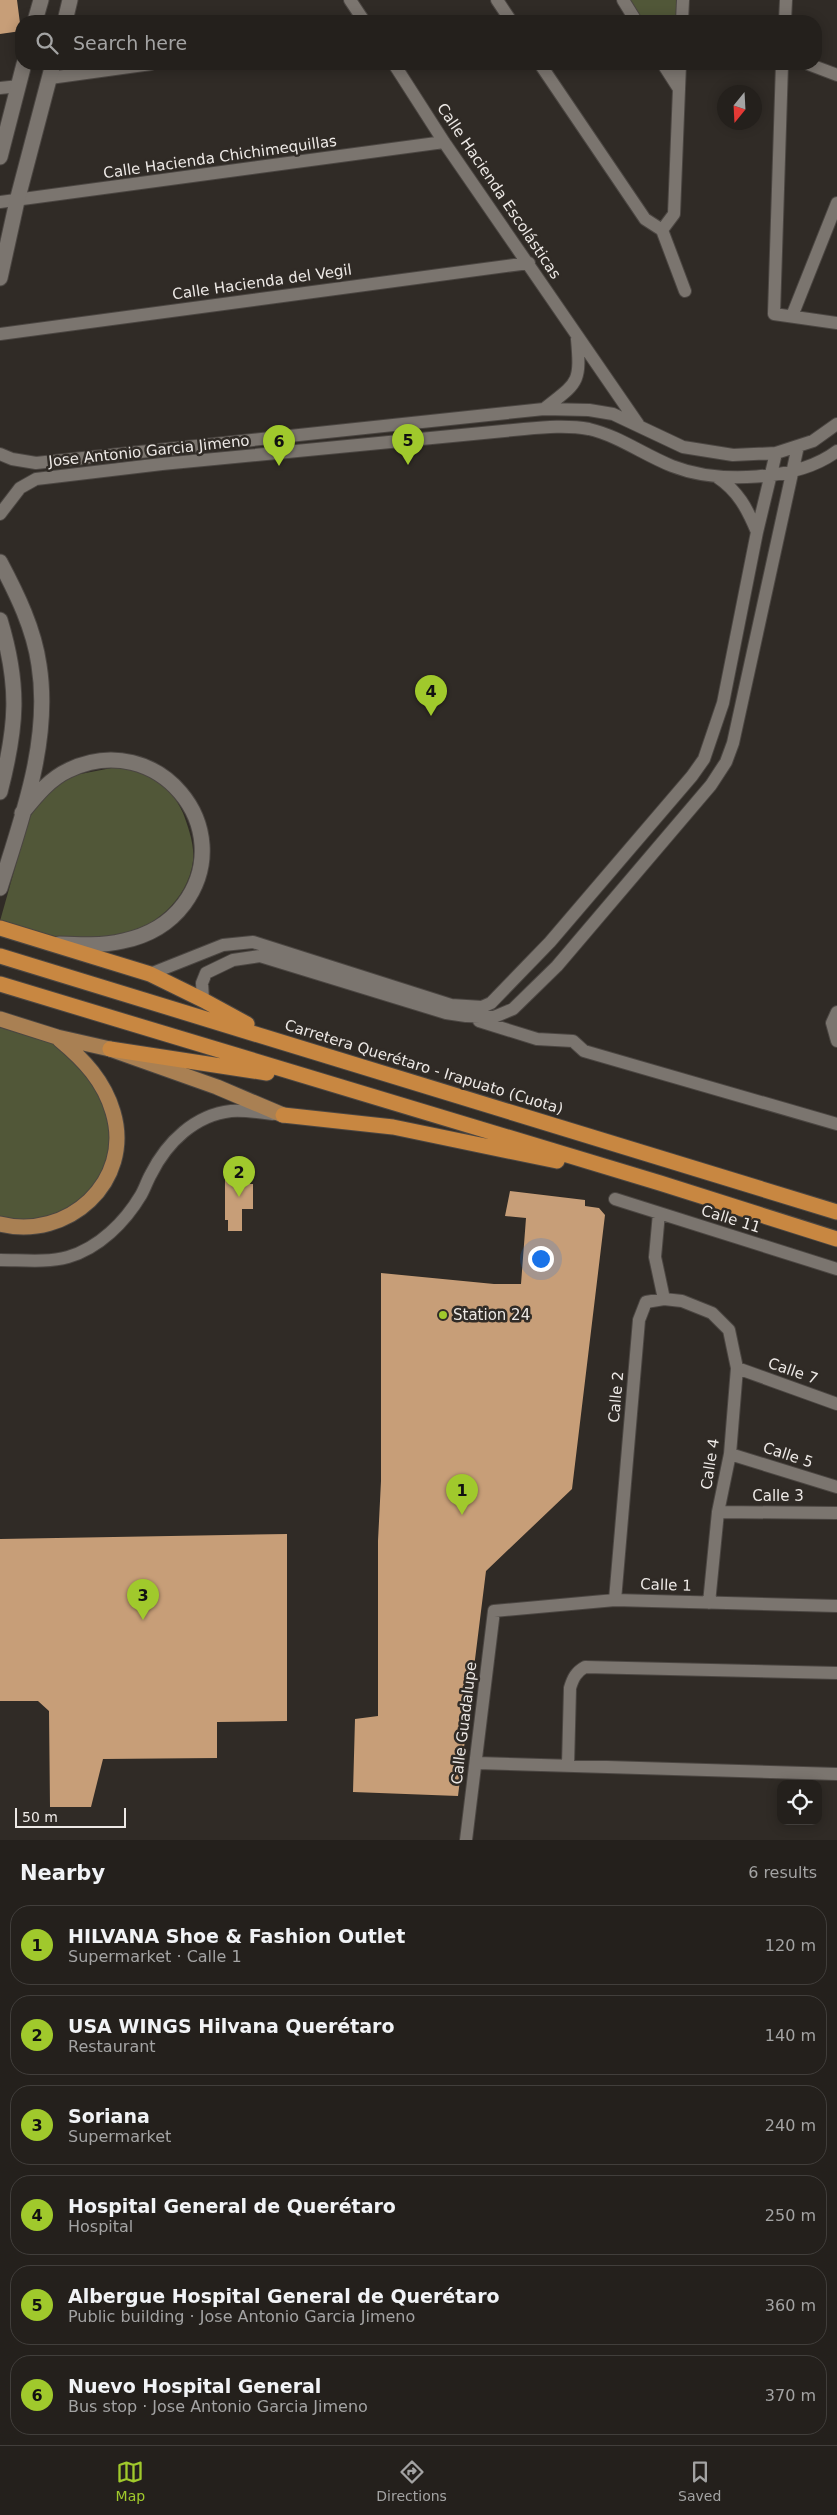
<!DOCTYPE html>
<html lang="en">
<head>
<meta charset="utf-8">
<style>
  :root { --surface:#24201c; --page:#2c2825; --text:#f1f3f6; --muted:#a3a3a3; --line:#413e3b; --accent:#a0c92c }
  body { margin:0; font-family:"DejaVu Sans",sans-serif; background:var(--page); color:var(--text) }
  .controls { position:absolute; right:15px; bottom:15px; display:grid; overflow:hidden; border-radius:10px; box-shadow:0 2px 12px #0003 }
  .controls button { width:45px; height:45px; display:grid; place-items:center; padding:0; border:0; border-bottom:1px solid var(--line); background:var(--surface); color:var(--text); font:25px sans-serif }
  .compass { position:absolute; left:717px; top:85px; width:45px; height:45px; border-radius:50%; background:var(--surface); box-shadow:0 2px 12px #0003; rotate:198deg }
  .scale { position:absolute; left:15px; bottom:12px; width:111px; box-sizing:border-box; padding-left:5px; border:2px solid #ede9e6; border-top:0; font-size:14px; line-height:18px; white-space:nowrap; color:#ede9e6; -webkit-text-stroke:4px #302b26; paint-order:stroke }
  .you { position:absolute; left:540px; top:1258px; width:18px; height:18px; margin:-12px; border:4px solid #fff; border-radius:50%; background:#1a73e8; box-shadow:0 0 0 8px #1a73e833 }
  .badge { display:grid; place-items:center; width:32px; height:32px; border-radius:50%; background:var(--accent); color:#111; font-size:16px; font-weight:700 }
  .pin { position:absolute; translate:-50% -41px; filter:drop-shadow(0 1px 2px #0008) }
  .pin::after { content:''; position:absolute; top:26px; width:18px; height:15px; background:inherit; clip-path:polygon(0 0,100% 0,50% 100%) }
  .list { margin:0; padding:0; list-style:none }
  h2 { display:flex; justify-content:space-between; align-items:center; height:65px; margin:0; padding:0 20px; font-size:21px }
  h2 small { font-size:16px; font-weight:400; color:var(--muted) }
  .list li { display:grid; grid-template-columns:32px 1fr auto; gap:15px; align-items:center; box-sizing:border-box; height:80px; margin:0 10px 10px; padding:0 10px; border:1px solid var(--line); border-radius:20px }
  .list b { display:block; font-size:19px; white-space:nowrap }
  .list p { margin:0; font-size:16px; white-space:nowrap; color:var(--muted) }
  .list em { font-size:16px; font-style:normal; color:var(--muted) }
  .icon { flex:none; width:28px; height:28px; fill:none; stroke:currentColor; stroke-width:2; stroke-linecap:round; stroke-linejoin:round }
  .map { position:relative; flex:none; width:837px; height:1840px; overflow:hidden }
  .search { position:absolute; background:var(--surface); box-shadow:0 2px 12px #0003; left:15px; right:15px; top:15px; height:55px; display:flex; align-items:center; gap:12px; box-sizing:border-box; padding:0 18px; border-radius:20px; color:var(--muted); font-size:19px }
  .sheet { height:605px; background:var(--surface) }
  nav { display:flex; justify-content:space-around; align-items:center; box-sizing:border-box; height:70px; border-top:1px solid var(--line); background:var(--surface); font-size:14px; color:var(--muted) }
  nav a { display:grid; justify-items:center; gap:2px }
  nav .on { color:var(--accent) }
  .map>svg:first-child { display:block }
  .green { fill:#515738 }
  .building { fill:#c79e78 }
  .lines { fill:none; stroke-linecap:round; stroke-linejoin:round }
  .minor-casing { stroke:#4b4642; stroke-width:14 }
  .secondary-casing { stroke:#4b4642; stroke-width:17 }
  .primary-casing { stroke:#4b4642; stroke-width:17 }
  .motorway-casing { stroke:#4b4642; stroke-width:17 }
  .minor { stroke:#7b756f; stroke-width:12 }
  .secondary { stroke:#7b756f; stroke-width:15 }
  .primary { stroke:#a98053; stroke-width:15 }
  .motorway { stroke:#c88741; stroke-width:15 }
  .poi-dot { fill:#a0c92c; stroke:#302b26; stroke-width:2 }
  .labels { text-anchor:middle; dominant-baseline:central; stroke-width:5; stroke-linejoin:round; paint-order:stroke }
  .street-label { font-size:15px; fill:#ede9e6; stroke:#302b26 }
  .poi-label { font-size:15px; fill:#ede9e6; stroke:#302b26; text-anchor:start }
</style>
</head>
<body>
<div class="map">
<svg width="837" height="1840" viewBox="0 0 837 1840">
  <rect width="100%" height="100%" fill="#302b26"/>
  <!-- green -->
  <path class="green" d="M623 0H683L682 21H636Z
    M122 766C131 769 142 771 151 775 164 782 177 799 183 813 188 826 195 846 193 861 188 900 153 929 116 937 77 946 37 932 0 921L29 818 43 798 70 776Z
    M0 1023 52 1039 79 1063 110 1115 111 1148 98 1185 52 1220H0Z"/>
  <!-- building -->
  <path class="building" d="M0 0H17L21 31 0 34Z
    M225 1177H246V1184H253V1209H242V1231H228V1220H225Z
    M510 1191 585 1200V1206L599 1208 605 1215 572 1489 486 1571 458 1796 353 1792 355 1719 378 1716V1541L381 1481V1273L494 1284H521L526 1218 505 1216Z
    M287 1534V1721L217 1722V1758L103 1759 91 1807H50L49 1711 38 1701H0V1539Z"/>
  <g class="lines">
    <!-- minor casing -->
    <g class="minor-casing">
      <path id="minor" d="M350 0 364 21
        M497 0 511 21
        M623 0 636 21
        M682 21 683 0
        M785 21 786 0
        M394 64 444 142 638 424
        M540 64 645 219 662 230
        M663 64 679 89
        M782 64 774 314 837 323
        M808 64 837 75
        M50 78 151 64
        M0 88 19 86
        M0 202 444 142
        M662 230 674 214 680 64
        M662 230 685 291
        M792 316 837 203
        M0 334 529 263
        M544 409C578 382 581 384 577 339
        M0 454 12 459 36 463 544 409 589 410 613 414 683 447 733 455 776 453 813 441 837 424
        M0 514 20 488 36 479 162 464 524 429C545 427 568 425 589 429 619 436 644 455 672 466 718 484 797 481 837 451
        M757 532 776 453
        M150 974 223 945 253 942 451 1005 482 1007 491 1003 550 942 692 776 704 759 723 703 757 532C747 508 738 491 717 477
        M203 1000 202 983 206 973 233 960 260 956 446 1013 466 1016 494 1017 513 1009 557 966 711 785 726 762 733 743 798 446
        M837 1012 832 1023 837 1041
        M479 1021 537 1039 573 1041 584 1051 837 1124
        M615 1199 837 1269
        M659 1213 655 1257 664 1299
        M0 1260C21 1260 47 1263 68 1257 99 1248 125 1222 141 1195 145 1188 147 1181 151 1174 167 1142 195 1115 231 1111 245 1110 259 1112 273 1114
        M737 1368 837 1404
        M730 1454 837 1487
        M718 1512 837 1513
        M615 1600 639 1320 646 1302 664 1299 682 1301 712 1313 729 1330 737 1368 730 1454 718 1512 709 1603
        M477 1763 837 1774
        M568 1765 570 1688C573 1678 576 1672 585 1667L837 1673
        M466 1840 494 1611 615 1600 837 1606"/>
    </g>
    <!-- secondary casing -->
    <g class="secondary-casing">
      <path id="secondary" d="M35 21 41 0
        M65 21 70 0
        M0 157 24 64
        M0 278 17 201 53 64
        M0 562C17 594 34 629 39 665 51 740 22 818 0 888
        M0 620C20 686 17 726 0 792
        M22 813C35 797 49 779 69 770 157 728 240 828 184 904 169 924 147 936 123 941 102 946 80 945 59 944"/>
    </g>
    <!-- primary casing -->
    <g class="primary-casing">
      <path id="primary" d="M0 1019 57 1037 110 1049 217 1087 283 1115
        M0 1224C67 1241 134 1182 113 1112 104 1081 84 1060 60 1040"/>
    </g>
    <!-- motorway casing -->
    <g class="motorway-casing">
      <path id="motorway" d="M0 928 150 974 203 1000 247 1024
        M0 956 837 1212
        M0 984 660 1183 837 1239
        M110 1049 267 1073
        M283 1115 393 1127 557 1161"/>
    </g>
    <!-- minor -->
    <use href="#minor" class="minor"/>
    <!-- secondary -->
    <use href="#secondary" class="secondary"/>
    <!-- primary -->
    <use href="#primary" class="primary"/>
    <!-- motorway -->
    <use href="#motorway" class="motorway"/>
  </g>
  <!-- markers -->
  <circle class="poi-dot" cx="443" cy="1315" r="5"/>
  <g class="labels">
    <!-- street labels -->
    <g class="street-label">
      <text transform="translate(220 157) rotate(-8)">Calle Hacienda Chichimequillas</text>
      <text transform="translate(499 191) rotate(56)">Calle Hacienda Escolásticas</text>
      <text transform="translate(262 282) rotate(-8)">Calle Hacienda del Vegil</text>
      <text transform="translate(149 451) rotate(-6)">Jose Antonio Garcia Jimeno</text>
      <text transform="translate(424 1067) rotate(17)">Carretera Querétaro - Irapuato (Cuota)</text>
      <text transform="translate(731 1219) rotate(17)">Calle 11</text>
      <text transform="translate(793 1371) rotate(19)">Calle 7</text>
      <text transform="translate(616 1397) rotate(-85)">Calle 2</text>
      <text transform="translate(788 1455) rotate(18)">Calle 5</text>
      <text transform="translate(710 1464) rotate(-81)">Calle 4</text>
      <text x="778" y="1496">Calle 3</text>
      <text transform="translate(666 1585) rotate(2)">Calle 1</text>
      <text transform="translate(464 1723) rotate(-83)">Calle Guadalupe</text>
    </g>
    <!-- poi labels -->
    <g class="poi-label">
      <text x="453" y="1315">Station 24</text>
    </g>
  </g>
</svg>
<div class="controls">
<button><svg class="icon" aria-label="locate" viewBox="0 0 24 24"><circle cx="12" cy="12" r="6"/><path d="M12 2v4M12 18v4M2 12h4M18 12h4"/></svg></button>
</div>
<svg class="compass" viewBox="-18 -18 36 36"><path d="M0-13l5 13h-10z" fill="#e53935"/><path d="M0 13l5-13h-10z" fill="#a3a3a3"/></svg>
<div class="scale">50 m</div>
<div class="you"></div>
<div class="pin badge" style="left:462px;top:1515px">1</div>
<div class="pin badge" style="left:239px;top:1197px">2</div>
<div class="pin badge" style="left:143px;top:1620px">3</div>
<div class="pin badge" style="left:431px;top:716px">4</div>
<div class="pin badge" style="left:408px;top:465px">5</div>
<div class="pin badge" style="left:279px;top:466px">6</div>
<div class="search"><svg class="icon" aria-label="search" viewBox="0 0 24 24"><circle cx="10" cy="10" r="6"/><path d="M15 15l6 6"/></svg>Search here</div>
</div>
<section class="sheet">
<h2>Nearby<small>6 results</small></h2>
<ul class="list">
<li><span class="badge">1</span><div><b>HILVANA Shoe &amp; Fashion Outlet</b><p>Supermarket · Calle 1</p></div><em>120 m</em></li>
<li><span class="badge">2</span><div><b>USA WINGS Hilvana Querétaro</b><p>Restaurant</p></div><em>140 m</em></li>
<li><span class="badge">3</span><div><b>Soriana</b><p>Supermarket</p></div><em>240 m</em></li>
<li><span class="badge">4</span><div><b>Hospital General de Querétaro</b><p>Hospital</p></div><em>250 m</em></li>
<li><span class="badge">5</span><div><b>Albergue Hospital General de Querétaro</b><p>Public building · Jose Antonio Garcia Jimeno</p></div><em>360 m</em></li>
<li><span class="badge">6</span><div><b>Nuevo Hospital General</b><p>Bus stop · Jose Antonio Garcia Jimeno</p></div><em>370 m</em></li>
</ul>
</section>
<nav>
<a class="on"><svg class="icon" aria-label="map" viewBox="0 0 24 24"><path d="M3 6l6-2 6 2 6-2v14l-6 2-6-2-6 2zM9 4v14M15 6v14"/></svg>Map</a>
<a><svg class="icon" aria-label="directions" viewBox="0 0 24 24"><path d="M12 3l9 9-9 9-9-9zM9 14v-3h6M13 9l2 2-2 2"/></svg>Directions</a>
<a><svg class="icon" aria-label="saved" viewBox="0 0 24 24"><path d="M7 4h10v16l-5-4-5 4z"/></svg>Saved</a>
</nav>
</body>
</html>
